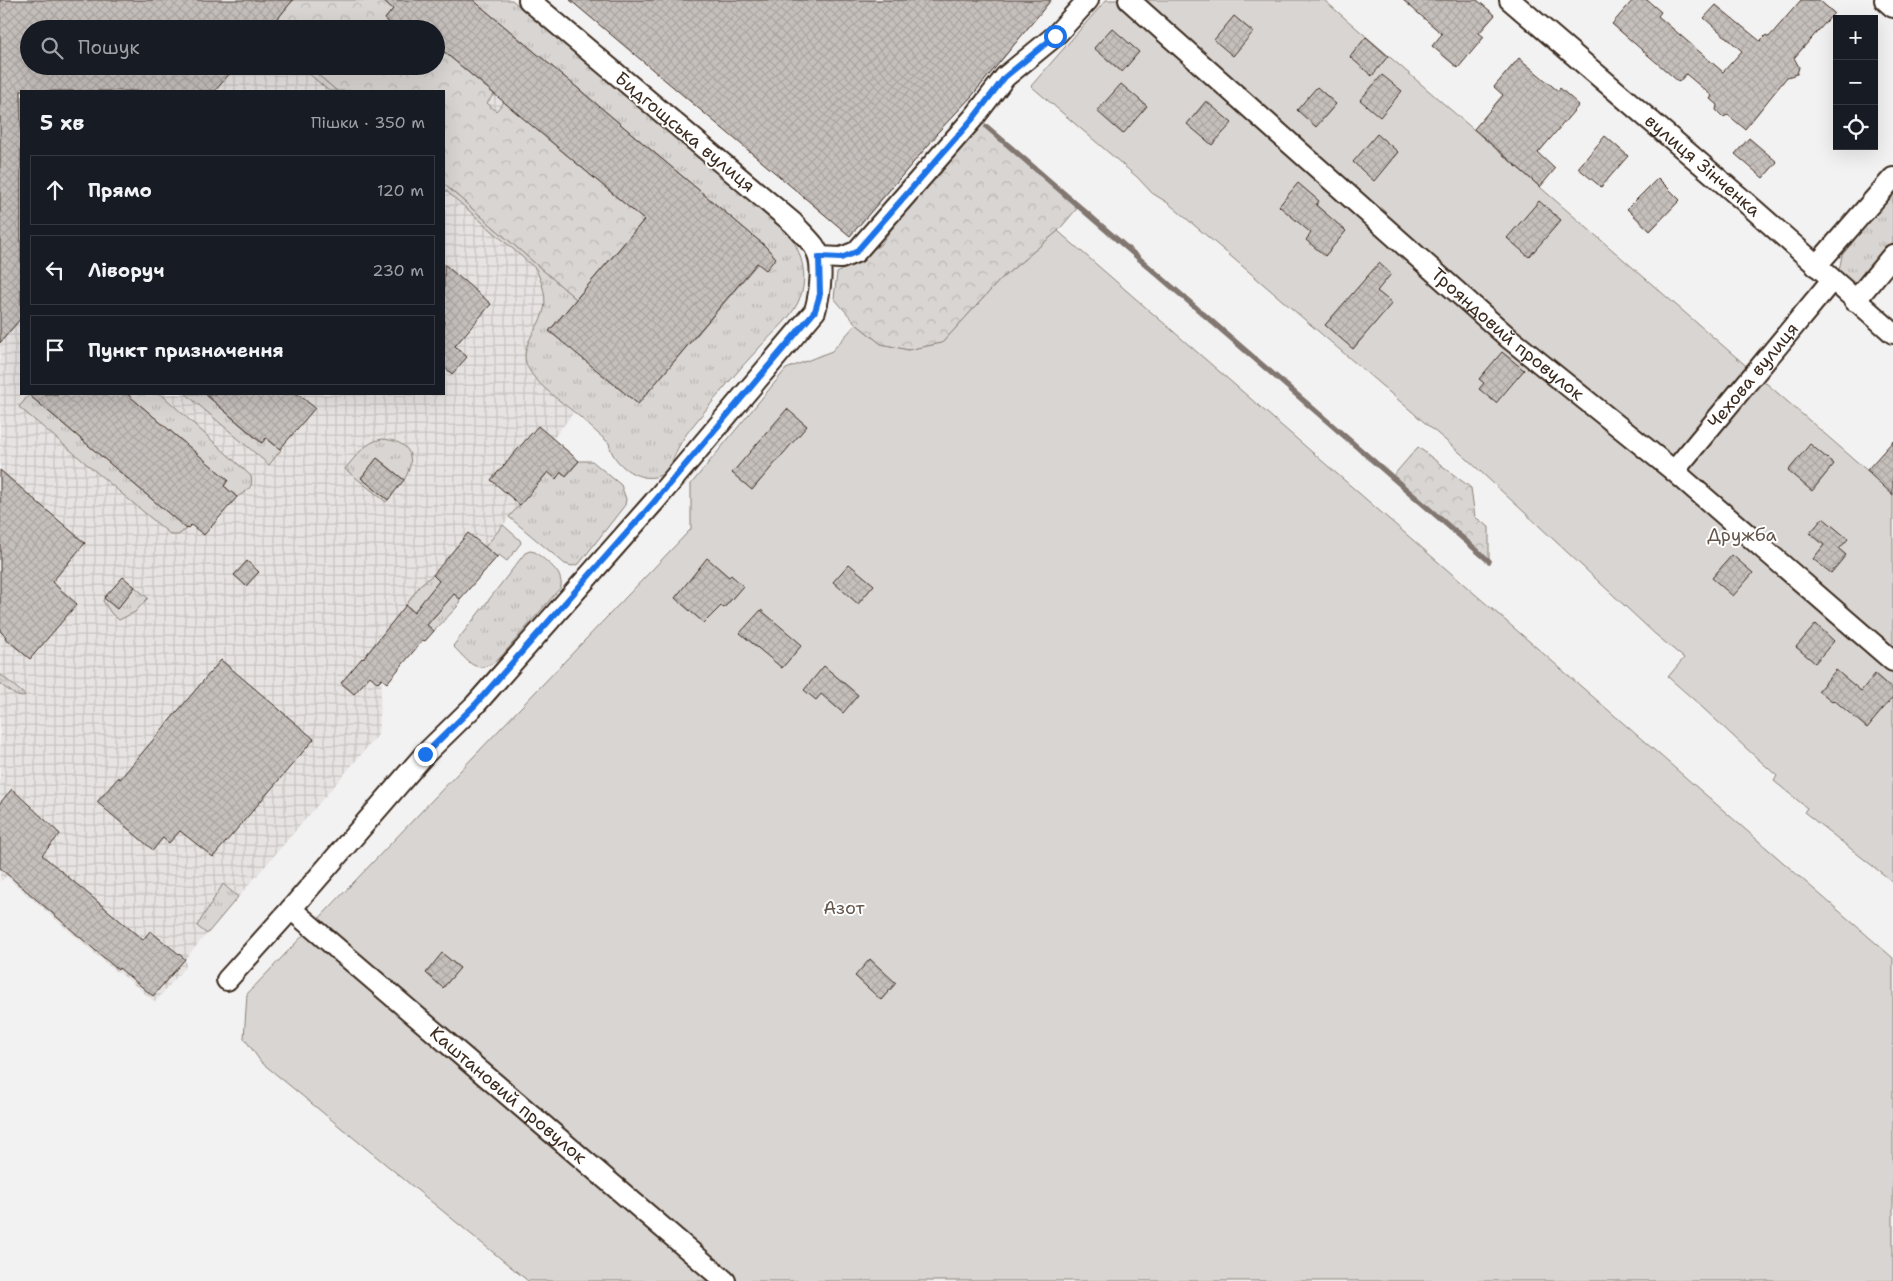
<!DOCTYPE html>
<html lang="uk">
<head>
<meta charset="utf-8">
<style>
  :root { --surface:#171b24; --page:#20242c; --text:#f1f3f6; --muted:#9ea1a6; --line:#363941 }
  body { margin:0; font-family:"Shantell Sans",sans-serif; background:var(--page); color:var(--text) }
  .controls { position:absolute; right:15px; top:15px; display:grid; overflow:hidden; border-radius:0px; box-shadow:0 5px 20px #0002 }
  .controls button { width:45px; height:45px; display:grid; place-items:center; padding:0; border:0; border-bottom:1px solid var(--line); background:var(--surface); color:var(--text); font:25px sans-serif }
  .stop { position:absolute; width:15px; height:15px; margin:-11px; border:4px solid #1a73e8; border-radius:50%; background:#fff }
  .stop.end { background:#1a73e8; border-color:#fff; box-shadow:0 1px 5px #0008 }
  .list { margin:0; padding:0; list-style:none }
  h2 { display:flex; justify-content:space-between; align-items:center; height:65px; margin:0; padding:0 20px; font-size:21px }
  h2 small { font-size:16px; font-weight:400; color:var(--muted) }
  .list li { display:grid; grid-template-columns:32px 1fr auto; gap:15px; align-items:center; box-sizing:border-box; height:70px; margin:0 10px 10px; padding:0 10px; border:1px solid var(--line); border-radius:0px }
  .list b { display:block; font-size:19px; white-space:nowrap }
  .list em { font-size:16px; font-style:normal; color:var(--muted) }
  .icon { flex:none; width:28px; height:28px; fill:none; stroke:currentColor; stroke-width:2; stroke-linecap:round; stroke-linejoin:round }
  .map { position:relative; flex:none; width:1893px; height:1281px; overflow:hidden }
  .search { position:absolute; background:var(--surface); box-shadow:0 5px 20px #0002; left:20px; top:20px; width:425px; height:55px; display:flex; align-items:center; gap:12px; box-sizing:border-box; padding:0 18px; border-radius:28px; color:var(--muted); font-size:19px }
  .panel { position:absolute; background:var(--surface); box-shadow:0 5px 20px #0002; left:20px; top:90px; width:425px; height:305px; border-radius:0px }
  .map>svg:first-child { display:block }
  .industrial { fill:url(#industrial-grid); fill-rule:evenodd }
  .grass { fill:url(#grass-tufts); stroke:#8a8078 }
  .forest { fill:url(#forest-crowns); stroke:#8a8078 }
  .green { fill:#d8d5d2; stroke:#8a8078 }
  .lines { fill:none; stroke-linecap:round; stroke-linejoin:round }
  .stream { stroke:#827770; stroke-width:5.5 }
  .building { fill:url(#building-cross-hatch); stroke:#3b2a1e }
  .street-casing { stroke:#3b2a1e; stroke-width:24 }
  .street { stroke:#fff; stroke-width:20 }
  .route { stroke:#1a73e8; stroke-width:6 }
  .labels { text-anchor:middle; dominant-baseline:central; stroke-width:4; stroke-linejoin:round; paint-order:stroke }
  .street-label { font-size:18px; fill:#3b2a1e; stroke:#fff }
  .park-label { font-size:18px; fill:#62554b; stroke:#fff }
</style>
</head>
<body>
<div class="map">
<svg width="1893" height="1281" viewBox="0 0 1893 1281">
  <defs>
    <pattern id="industrial-grid" width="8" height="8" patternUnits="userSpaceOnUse" patternTransform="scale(1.25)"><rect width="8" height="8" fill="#e6e3e2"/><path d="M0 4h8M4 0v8" fill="none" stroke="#c6c3c1"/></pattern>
    <pattern id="grass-tufts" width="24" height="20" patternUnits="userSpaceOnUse" patternTransform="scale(1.25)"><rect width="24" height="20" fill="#d8d5d2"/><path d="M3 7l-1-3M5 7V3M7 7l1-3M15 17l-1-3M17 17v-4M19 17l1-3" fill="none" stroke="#bab7b4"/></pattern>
    <pattern id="forest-crowns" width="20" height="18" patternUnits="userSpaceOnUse" patternTransform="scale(1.25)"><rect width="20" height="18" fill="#d8d5d2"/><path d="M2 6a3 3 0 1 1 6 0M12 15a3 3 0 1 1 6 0" fill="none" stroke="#bab7b4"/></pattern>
    <pattern id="building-cross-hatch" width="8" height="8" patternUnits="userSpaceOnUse" patternTransform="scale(1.25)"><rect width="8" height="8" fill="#c6c0bd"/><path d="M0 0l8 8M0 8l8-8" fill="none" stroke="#aba5a2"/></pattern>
  </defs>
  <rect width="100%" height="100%" fill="#f3f2f2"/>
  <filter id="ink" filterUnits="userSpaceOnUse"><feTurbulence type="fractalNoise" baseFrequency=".02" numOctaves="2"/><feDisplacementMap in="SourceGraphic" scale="10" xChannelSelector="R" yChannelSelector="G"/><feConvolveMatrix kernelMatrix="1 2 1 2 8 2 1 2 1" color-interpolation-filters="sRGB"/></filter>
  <g filter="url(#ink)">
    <!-- industrial -->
    <path class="industrial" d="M0 0H473L769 249 638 404 574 412 553 439 538 426 527 439 520 505 485 547 454 594 428 625 434 631 425 641 423 640 382 679 378 735 185 959 186 966 155 1002 120 973 115 971 6 876 2 881 0 880ZM29 29H436V66H29ZM21 91H444V394H21Z"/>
    <!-- grass -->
    <path class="grass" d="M473 0H512L790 234C801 254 808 273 801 295 794 317 774 331 759 348 738 370 719 394 700 417 686 434 680 441 672 462 670 466 668 471 663 474 642 486 612 465 609 443 599 435 590 426 580 417 564 403 533 384 526 363 521 345 538 329 543 313 548 298 542 283 536 269L444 189V184L576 299 550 330 638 404 758 263 775 257 764 245Z
      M300 66H308L337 91H329Z
      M1893 193V244L1856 285 1839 271 1842 255Z
      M127 394H161L251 476C254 489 246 491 237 497L224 486 228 480Z
      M186 394H205L261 443 266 438 281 450 269 465Z
      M29 395 187 529 178 535H171L19 407Z
      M382 439C409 441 418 456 404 480L377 458 361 478 388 500 386 502 345 469C356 456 365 442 382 439Z
      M579 461H592L621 485 626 499 625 505 579 564 572 566 565 564 509 517 548 472 556 478 561 472 566 476Z
      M503 525 520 540 521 543 507 561 499 555 497 557 485 547Z
      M530 551 535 552C547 562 563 571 561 587L499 659C476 676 470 663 453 646L525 553Z
      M433 575 460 599 458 606 434 631 427 625 439 610 425 599 414 612 406 605 421 584Z
      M135 587 148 598 135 612 119 620 111 613 103 601 104 598 117 609Z
      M0 674 25 695 22 697 17 696 0 684Z
      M223 884 238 897 207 934 197 926Z"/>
    <!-- forest -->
    <path class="forest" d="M293 0H383L393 9 385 19 397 29H269Z
      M436 45 494 94 487 103 496 111 504 102 644 220 576 299 444 184V91H337L308 66H436Z
      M975 116 1079 206 1058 231 1001 279 942 343 908 350 881 344 856 324 834 298 837 273 880 245Z
      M1418 447 1471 488 1475 517 1489 527V561L1392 477Z"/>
    <!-- green -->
    <path class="green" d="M1106 0H1324L1893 493V882L1804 812 1807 808 1774 781 1777 776C1740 744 1706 709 1668 677L1684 658 1655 634 1466 458 1227 253 1168 203 1152 193 1137 177 1031 86Z
      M1058 231 1893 958V1281H528L261 1062 244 1038 247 994 691 529V484L786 369 832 351 856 324 881 344 908 350 942 343 1001 279Z"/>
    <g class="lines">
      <!-- stream -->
      <path class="stream" d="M987 127 1489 561"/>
    </g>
    <!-- building -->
    <path class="building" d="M0 0H293L269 29H29V66H236L215 91H21V318L0 343Z
      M383 0H473L764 245 776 258 766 270 757 263 638 404 549 331 644 220 436 45V29H397L385 19 393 9Z
      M570 0H1051L971 97 936 134 937 135 850 236Z
      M1403 0H1477L1495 15 1479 33 1484 37 1458 68 1432 46 1442 34Z
      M1633 0H1647L1661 12 1658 16 1723 72 1742 51 1704 18 1716 5 1760 41 1766 35 1769 37 1801 0H1819L1834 13 1794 58 1799 67 1797 74 1787 77 1745 129 1728 115 1723 117 1716 110 1717 105 1710 99 1712 96 1686 74 1679 82 1612 24Z
      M1234 16 1253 32 1233 56 1214 40Z
      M1112 28 1139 52 1122 72 1094 48Z
      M1366 37 1388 56 1372 76 1350 57Z
      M1519 58 1558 91 1560 88 1579 105 1538 153 1555 169 1540 187 1474 129 1503 95 1494 87Z
      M1382 75 1402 91 1380 117 1360 100Z
      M1121 84 1147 106 1123 134 1097 111Z
      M1317 87 1336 104 1316 127 1297 110Z
      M1206 101 1232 123 1212 145 1187 124Z
      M1377 134 1398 152 1374 181 1353 162Z
      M1605 136 1628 156 1601 187 1578 168Z
      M1749 138 1777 162 1763 178 1735 154Z
      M1658 178 1680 200 1650 231 1627 209Z
      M1298 183 1319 201 1316 205 1346 231 1325 256 1306 240 1311 233 1279 206Z
      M1539 201 1561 220 1529 257 1507 238Z
      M1379 263 1391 274 1377 291 1392 303 1353 349 1325 325Z
      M444 264 491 304 455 346 467 357 452 374 444 367Z
      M1502 352 1524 370 1496 403 1479 389 1484 383 1479 379Z
      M28 394H127L228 480 224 486 237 497 204 535 191 525 187 529Z
      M205 394H298L315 408 280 449 266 438 262 443Z
      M787 409 807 426 752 490 732 473Z
      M538 426 579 461 566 476 561 472 556 479 548 472 520 505 491 480Z
      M1893 441V495L1870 474 1871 473 1867 470Z
      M1810 444 1834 464 1812 491 1788 471Z
      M377 458 404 480 388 500 361 478Z
      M0 470 85 543 52 582 77 604 30 659 5 638 6 637 0 631Z
      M1823 518 1848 539 1839 549 1846 555 1831 573 1813 559 1824 545 1810 533Z
      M468 533 497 557 460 599 454 594 427 625 434 631 425 641 423 640 387 683 382 679 378 683 370 676 354 694 341 683 362 658 363 659 406 605 414 612 439 581 433 575Z
      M1732 555 1753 573 1733 596 1712 578Z
      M707 558 729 577 731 575 743 586 724 608 721 606 704 623 675 598Z
      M247 561 259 572 246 586 234 575Z
      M849 564 874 585 858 604 833 582Z
      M123 577 135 587 117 609 104 598Z
      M761 610 802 645 782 668 740 633Z
      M1816 624 1834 641 1815 663 1796 647Z
      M221 660 314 739 213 857 180 831 169 843 163 838 153 850 97 802 119 777 120 779Z
      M824 666 858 695 843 713 821 694 816 700 804 690Z
      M1836 670 1861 691 1875 674 1893 690V697L1867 728 1834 700 1832 702 1818 691Z
      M12 789 60 834 42 855 143 940 150 931 185 959 153 996 119 968 118 970 0 868V803Z
      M442 953 460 968 443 988 426 973Z
      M870 959 896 983 881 1000 855 976Z"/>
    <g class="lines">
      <!-- street casing -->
      <g class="street-casing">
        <g id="street">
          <path id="s1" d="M1129 0 1510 339 1674 471 1893 661"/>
          <path id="s2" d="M1510 0 1743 200 1893 333"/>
          <path d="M1885 0 1893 7"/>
          <path d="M819 257 841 258 856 252 975 116 1005 77 1055 36 1088 0"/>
          <path d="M1816 266 1893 178"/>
          <path d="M1855 301 1893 255"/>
          <path id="s3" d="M1674 471 1832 280"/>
          <path id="s4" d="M291 909 725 1281"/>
          <path d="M227 980 291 909 425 754 475 705 654 502 815 311C820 293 825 262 814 246 808 238 799 230 793 223L529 0"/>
        </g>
      </g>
      <!-- street -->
      <use href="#street" class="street"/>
    </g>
  </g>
  <g class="lines" filter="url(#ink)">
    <!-- route -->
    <path class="route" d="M425 754 475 705 654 502 815 311 820 294 819 257 841 258 856 252 975 116 1005 77 1055 36"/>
  </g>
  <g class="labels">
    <!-- street labels -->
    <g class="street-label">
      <text transform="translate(685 132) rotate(40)">Бидгощська вулиця</text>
      <text stroke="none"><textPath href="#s2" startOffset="254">вулиця Зінченка</textPath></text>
      <text stroke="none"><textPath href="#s1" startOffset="505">Трояндовий провулок</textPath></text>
      <text stroke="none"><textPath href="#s3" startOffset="124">Чехова вулиця</textPath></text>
      <text stroke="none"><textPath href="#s4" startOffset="286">Каштановий провулок</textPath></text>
    </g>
    <!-- park labels -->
    <g class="park-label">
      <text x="1742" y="535">Дружба</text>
      <text x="844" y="908">Азот</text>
    </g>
  </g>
</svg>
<div class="controls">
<button>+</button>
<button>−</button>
<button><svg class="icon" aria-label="locate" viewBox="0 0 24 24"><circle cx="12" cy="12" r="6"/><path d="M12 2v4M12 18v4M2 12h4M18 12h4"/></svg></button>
</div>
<div class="stop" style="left:1055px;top:36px"></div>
<div class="stop end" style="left:425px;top:754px"></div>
<div class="search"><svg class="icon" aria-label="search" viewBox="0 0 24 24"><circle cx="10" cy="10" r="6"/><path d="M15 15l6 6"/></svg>Пошук</div>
<section class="panel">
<h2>5 хв<small>Пішки · 350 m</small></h2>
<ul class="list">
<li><svg class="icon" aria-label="ahead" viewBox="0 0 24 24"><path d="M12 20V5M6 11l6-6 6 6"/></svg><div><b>Прямо</b></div><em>120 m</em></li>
<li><svg class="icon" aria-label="left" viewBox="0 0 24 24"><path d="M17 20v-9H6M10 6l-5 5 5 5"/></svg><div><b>Ліворуч</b></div><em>230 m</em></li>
<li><svg class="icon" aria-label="arrive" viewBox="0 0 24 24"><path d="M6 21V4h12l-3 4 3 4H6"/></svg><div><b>Пункт призначення</b></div></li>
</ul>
</section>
</div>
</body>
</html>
